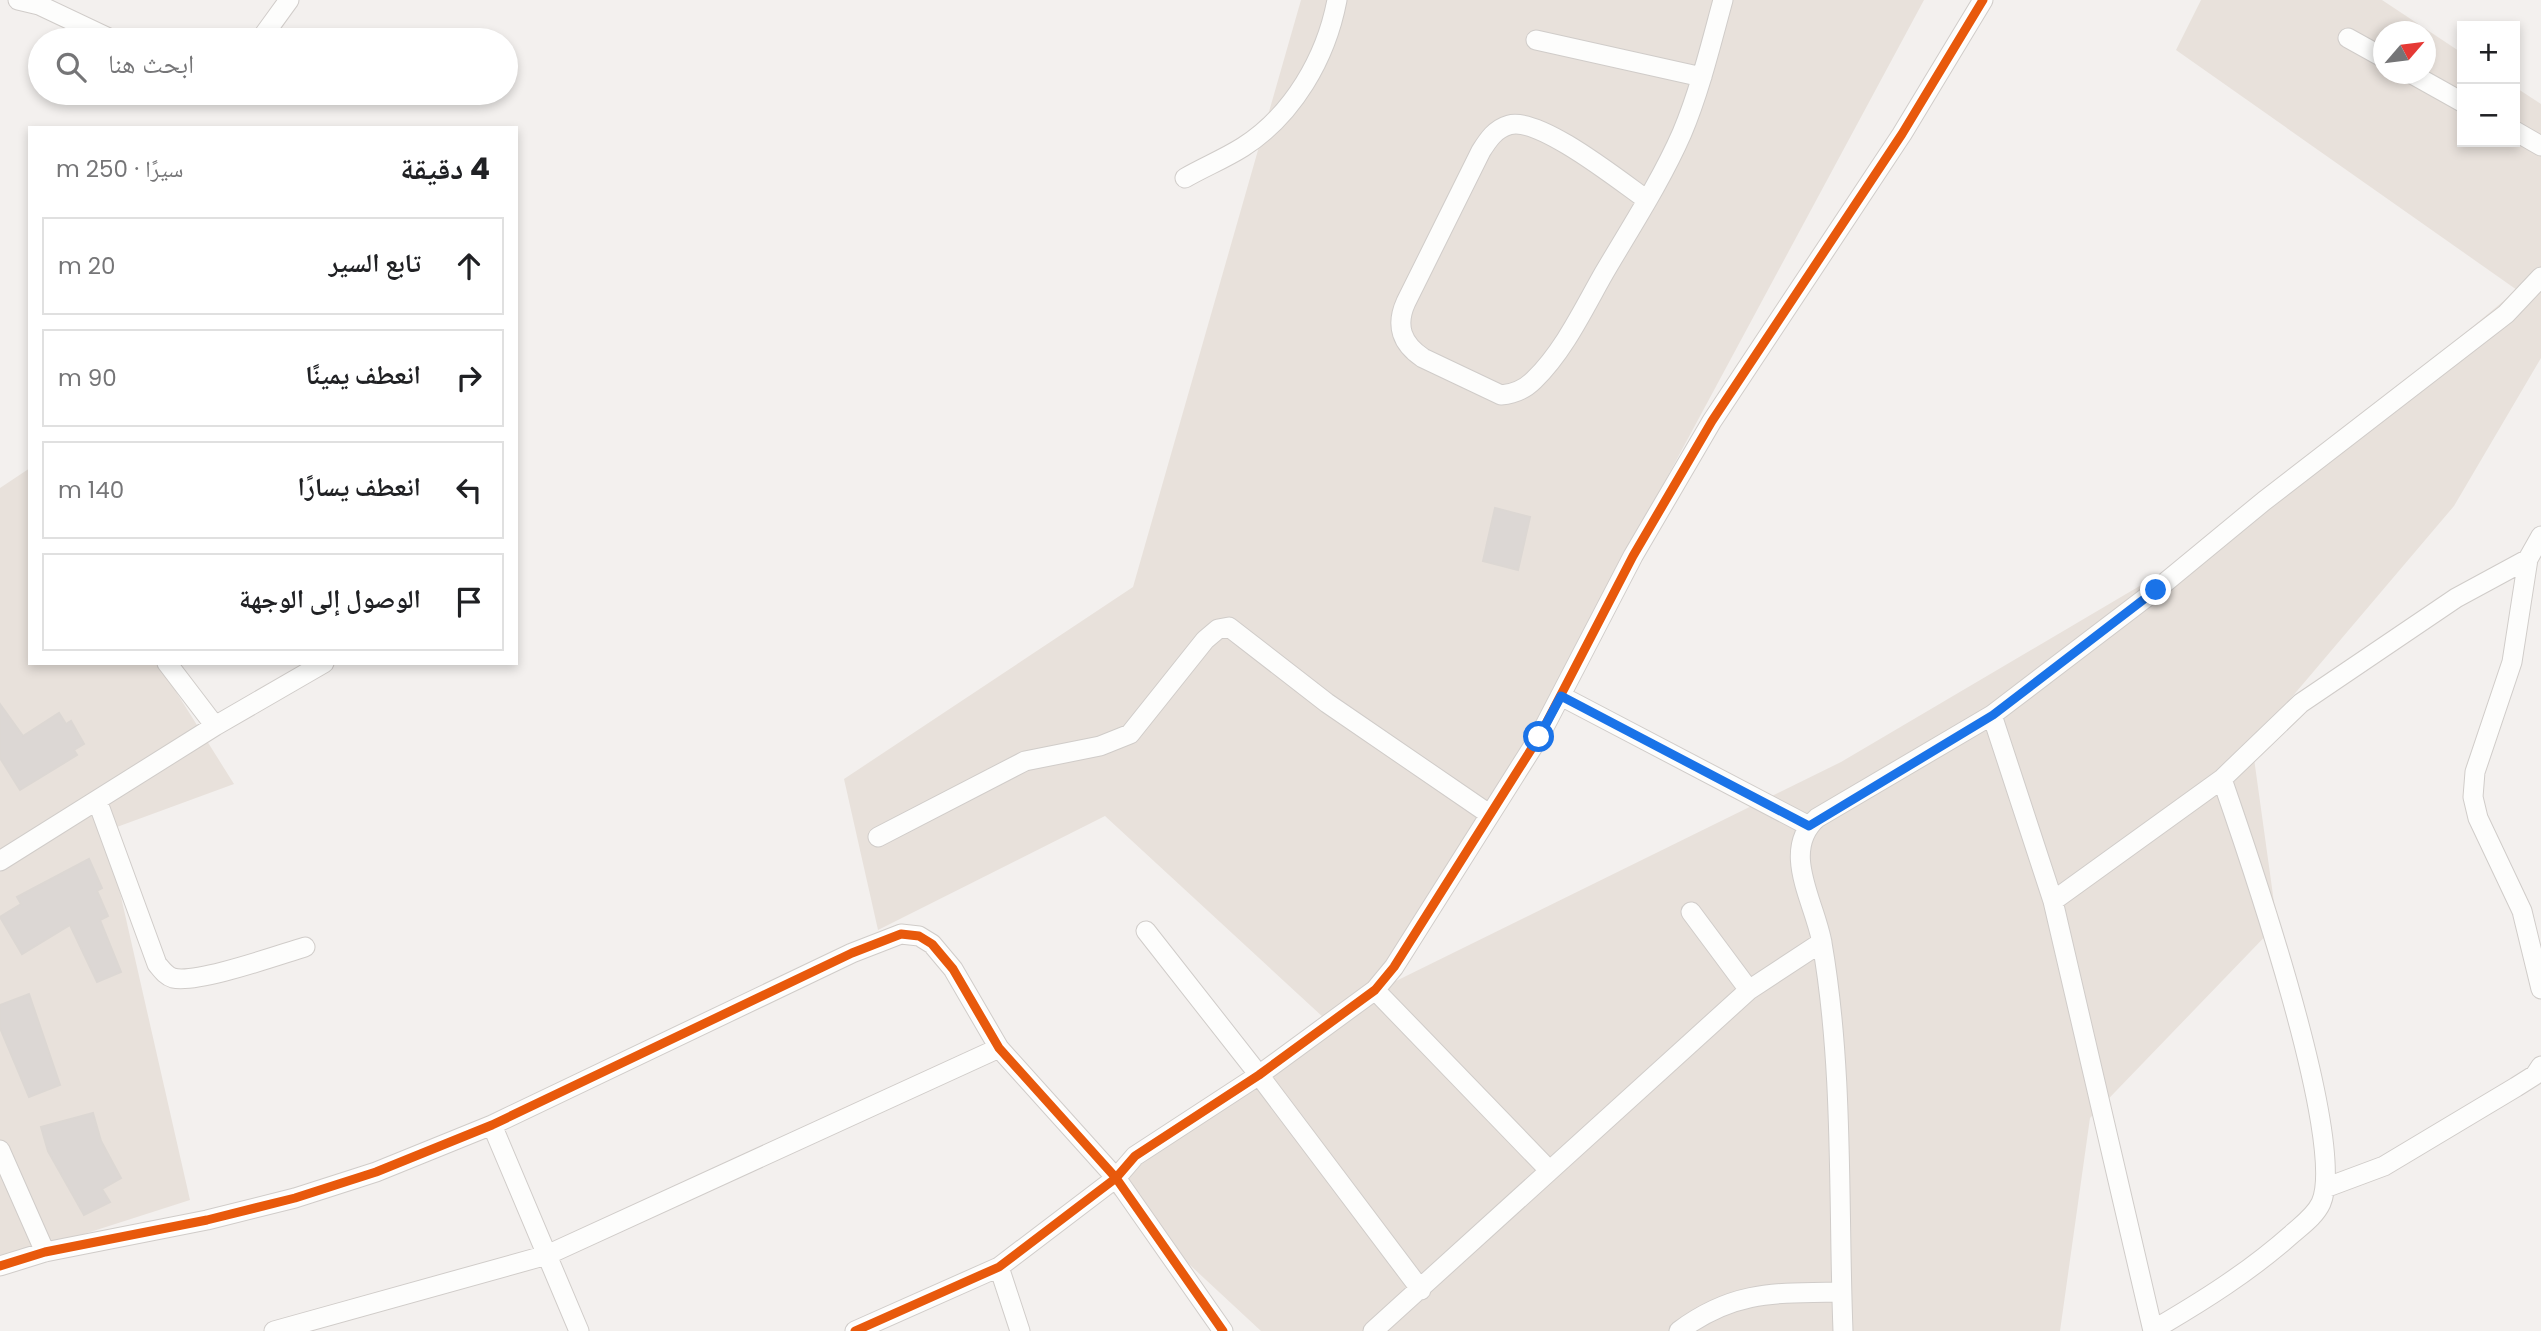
<!DOCTYPE html>
<html lang="ar">
<head>
<meta charset="utf-8">
<style>
  :root { --surface:#fff; --page:#f6f6f6; --text:#202124; --muted:#757577; --line:#e0e0e0 }
  body { margin:0; font-family:Poppins,"Noto Naskh Arabic",sans-serif; background:var(--page); color:var(--text); direction:rtl }
  .controls { position:absolute; right:21px; top:21px; display:grid; overflow:hidden; border-radius:0px; box-shadow:0 4px 10px #0003 }
  .controls button { width:63px; height:63px; display:grid; place-items:center; padding:0; border:0; border-bottom:2px solid var(--line); background:var(--surface); color:var(--text); font:35px sans-serif }
  .compass { position:absolute; left:2373px; top:21px; width:63px; height:63px; border-radius:50%; background:var(--surface); box-shadow:0 4px 10px #0003; rotate:62deg }
  .stop { position:absolute; width:21px; height:21px; margin:-16px; border:5px solid #1a73e8; border-radius:50%; background:#fff }
  .stop.end { background:#1a73e8; border-color:#fff; box-shadow:0 2px 7px #0008 }
  .list { margin:0; padding:0; list-style:none }
  h2 { display:flex; justify-content:space-between; align-items:center; height:91px; margin:0; padding:0 28px; font-size:30px }
  h2 small { font-size:23px; font-weight:400; color:var(--muted) }
  .list li { display:grid; grid-template-columns:46px 1fr auto; gap:21px; align-items:center; box-sizing:border-box; height:98px; margin:0 14px 14px; padding:0 14px; border:2px solid var(--line); border-radius:0px }
  .list b { display:block; font-size:26px; white-space:nowrap }
  .list em { font-size:23px; font-style:normal; color:var(--muted) }
  .icon { flex:none; width:38px; height:38px; fill:none; stroke:currentColor; stroke-width:2; stroke-linecap:round; stroke-linejoin:round }
  .map { position:relative; flex:none; width:2541px; height:1331px; overflow:hidden; direction:ltr }
  .search { position:absolute; background:var(--surface); box-shadow:0 4px 10px #0003; left:28px; top:28px; width:490px; height:77px; display:flex; align-items:center; gap:18px; box-sizing:border-box; padding:0 24px; border-radius:38px; color:var(--muted); font-size:26px }
  .panel { position:absolute; background:var(--surface); box-shadow:0 4px 10px #0003; left:28px; top:126px; width:490px; height:539px; border-radius:0px; direction:rtl }
  .map>svg:first-child { display:block }
  .residential { fill:#e8e1db; fill-rule:evenodd }
  .building { fill:#dcd7d4; stroke:#dcd7d3; stroke-width:2 }
  .lines { fill:none; stroke-linecap:round; stroke-linejoin:round }
  .street-casing { stroke:#d0ccc9; stroke-width:21 }
  .street { stroke:#fdfdfc; stroke-width:19 }
  .cycleway-casing { stroke:#fff; stroke-width:13 }
  .cycleway { stroke:#e8590c; stroke-width:9 }
  .route { stroke:#1a73e8; stroke-width:9 }
</style>
</head>
<body>
<div class="map">
<svg width="2541" height="1331" viewBox="0 0 2541 1331">
  <rect width="100%" height="100%" fill="#f3f0ee"/>
  <!-- residential -->
  <path class="residential" d="M1301 0H1924L1396 981 1841 762 2204 548 2517 290 2176 50 2201 0H2382L2462 53V142H2515V87L2541 104V358L2454 506 2252 744 2277 924 2090 1118 2060 1331H1261L1107 1188 1337 1030 1105 816 878 930 844 779 1133 587ZM2384 32H2426V74H2384Z
    M30 468V663H158L234 784 106 831 190 1200 0 1261V488Z"/>
  <!-- building -->
  <path class="building" d="M1495 508 1530 517 1518 570 1483 561Z
    M0 704 23 736 59 713 66 724 71 721 84 744 74 750 77 755 20 790 0 758Z
    M89 859 102 888 97 891 108 916 100 920 121 972 97 982 70 925 22 954 0 917 21 904 17 897Z
    M29 994 60 1085 29 1097 0 1028V1005Z
    M93 1113 101 1141 121 1178 102 1189 110 1202 84 1215 48 1151 41 1127Z"/>
  <g class="lines">
    <!-- street casing -->
    <g class="street-casing">
      <path id="street" d="M18 0 39 5 113 40
        M2348 38 2384 58
        M260 40 289 0
        M1536 40 1702 77
        M2412 74 2462 102
        M2515 131 2541 146
        M1185 178C1204 167 1224 159 1243 147 1293 115 1326 58 1337 0
        M1647 200C1620 181 1539 116 1509 125 1495 129 1488 140 1481 151L1406 302C1395 326 1402 344 1423 358L1501 395C1514 394 1525 389 1534 380 1564 351 1584 308 1604 273 1631 227 1661 181 1682 133 1700 90 1711 44 1723 0
        M2541 536 2528 559 2512 662 2475 772 2473 797 2478 818 2522 911 2541 989
        M167 663 215 726
        M1561 696 1809 826
        M1992 715 2053 901 2222 779 2301 703 2456 598 2528 559
        M97 800 157 964C162 970 166 976 173 978 197 984 278 955 305 947
        M878 837 1025 761 1100 746 1130 734 1205 640 1218 629 1229 627 1327 703 1489 814
        M0 861 215 726 324 663
        M2053 901 2153 1331
        M1691 912 1749 990
        M1146 931 1259 1075 1421 1290
        M1375 990 1549 1170
        M492 1125 579 1331
        M0 1150 45 1252
        M2325 1188 2384 1166 2516 1087 2535 1075 2541 1066
        M0 1266 45 1252 207 1220 295 1198 376 1172 492 1125 852 953 901 934 919 936 932 944 953 969 999 1048 1116 1178 1223 1331
        M999 1267 1020 1331
        M2153 1330C2203 1301 2249 1272 2292 1234 2302 1225 2315 1216 2321 1203 2348 1142 2247 851 2222 779
        M274 1331 547 1255 999 1048
        M855 1331 999 1267 1116 1178 1135 1156 1259 1075 1375 990 1394 967 1539 737 1633 556 1712 421 1902 134 1983 0
        M1373 1331 1749 990 1822 942
        M1679 1331C1734 1290 1776 1293 1841 1292
        M1843 1331C1838 1202 1844 1070 1822 943 1815 902 1780 851 1817 818L1992 715 2156 590 2264 501 2506 314 2541 277"/>
    </g>
    <!-- street -->
    <use href="#street" class="street"/>
    <!-- cycleway casing -->
    <g class="cycleway-casing">
      <path id="cycleway" d="M0 1266 45 1252 207 1220 295 1198 376 1172 492 1125 852 953 901 934 919 936 932 944 953 969 999 1048 1116 1178 1223 1331
        M855 1331 999 1267 1116 1178 1135 1156 1259 1075 1375 990 1394 967 1539 737 1633 556 1712 421 1902 134 1983 0"/>
    </g>
    <!-- cycleway -->
    <use href="#cycleway" class="cycleway"/>
  </g>
  <g class="lines">
    <!-- route -->
    <path class="route" d="M1539 737 1561 696 1809 826 1993 715 2156 590"/>
  </g>
</svg>
<div class="controls">
<button>+</button>
<button>−</button>
</div>
<svg class="compass" viewBox="-18 -18 36 36"><path d="M0-13l5 13h-10z" fill="#e53935"/><path d="M0 13l5-13h-10z" fill="#757577"/></svg>
<div class="stop" style="left:1539px;top:737px"></div>
<div class="stop end" style="left:2156px;top:590px"></div>
<div class="search"><svg class="icon" aria-label="search" viewBox="0 0 24 24"><circle cx="10" cy="10" r="6"/><path d="M15 15l6 6"/></svg>ابحث هنا</div>
<section class="panel">
<h2>4 دقيقة<small>سيرًا · 250 m</small></h2>
<ul class="list">
<li><svg class="icon" aria-label="ahead" viewBox="0 0 24 24"><path d="M12 20V5M6 11l6-6 6 6"/></svg><div><b>تابع السير</b></div><em>20 m</em></li>
<li><svg class="icon" aria-label="right" viewBox="0 0 24 24"><path d="M7 20v-9h11M14 6l5 5-5 5"/></svg><div><b>انعطف يمينًا</b></div><em>90 m</em></li>
<li><svg class="icon" aria-label="left" viewBox="0 0 24 24"><path d="M17 20v-9H6M10 6l-5 5 5 5"/></svg><div><b>انعطف يسارًا</b></div><em>140 m</em></li>
<li><svg class="icon" aria-label="arrive" viewBox="0 0 24 24"><path d="M6 21V4h12l-3 4 3 4H6"/></svg><div><b>الوصول إلى الوجهة</b></div></li>
</ul>
</section>
</div>
</body>
</html>
